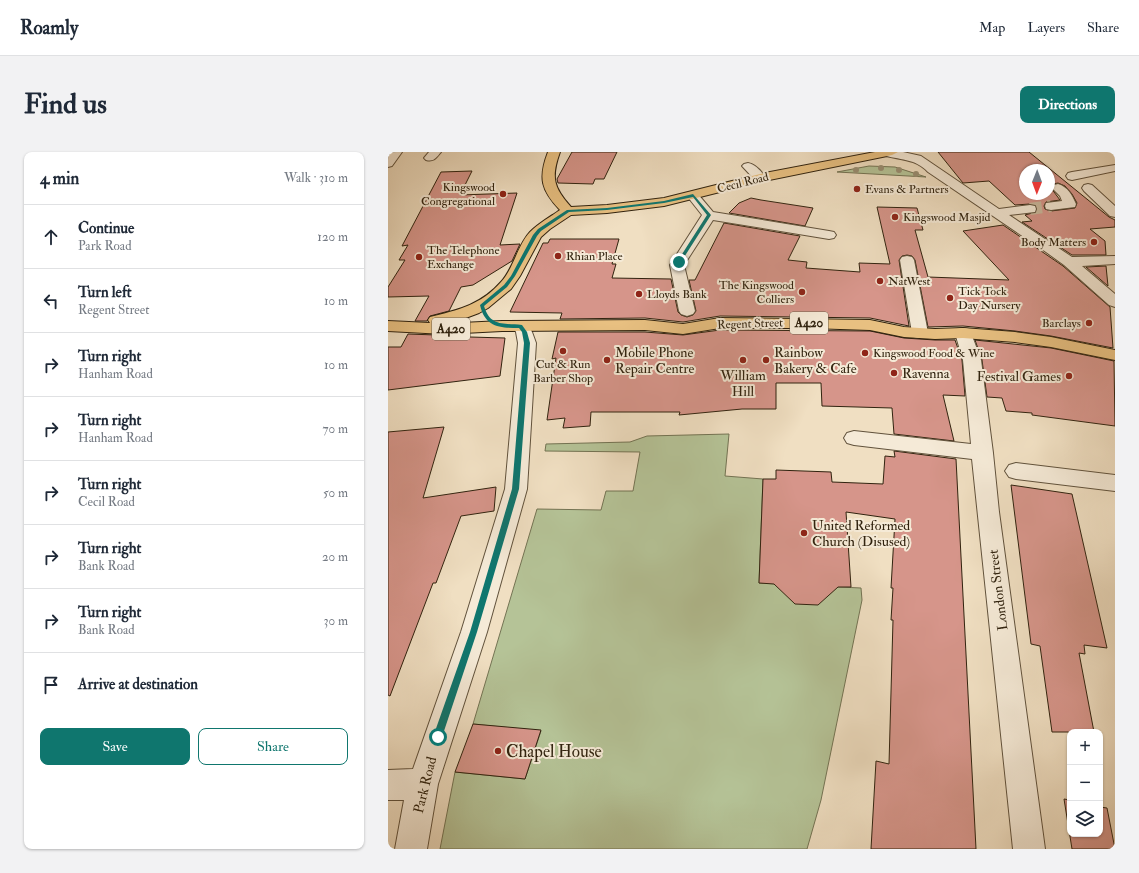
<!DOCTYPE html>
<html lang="en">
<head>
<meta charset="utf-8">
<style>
  :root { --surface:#fff; --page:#f2f2f3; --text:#1f2937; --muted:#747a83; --line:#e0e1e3; --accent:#0f766e }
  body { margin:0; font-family:"IM FELL Double Pica",serif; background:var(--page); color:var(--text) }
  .controls { position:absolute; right:12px; bottom:12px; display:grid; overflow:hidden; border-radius:8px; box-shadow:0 1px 3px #0004 }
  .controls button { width:36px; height:36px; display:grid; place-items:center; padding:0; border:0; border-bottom:1px solid var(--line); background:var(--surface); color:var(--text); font:20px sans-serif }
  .compass { position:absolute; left:631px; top:12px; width:36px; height:36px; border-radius:50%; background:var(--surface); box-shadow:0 1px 3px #0004; rotate:181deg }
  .stop { position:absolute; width:12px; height:12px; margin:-9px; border:3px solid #0f766e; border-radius:50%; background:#fff }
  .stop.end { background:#0f766e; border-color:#fff; box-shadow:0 1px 4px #0008 }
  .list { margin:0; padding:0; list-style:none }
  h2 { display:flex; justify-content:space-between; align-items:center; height:52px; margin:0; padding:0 16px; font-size:17px }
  h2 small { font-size:13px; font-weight:400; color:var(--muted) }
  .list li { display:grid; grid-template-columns:26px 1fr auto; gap:12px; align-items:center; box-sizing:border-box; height:64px; padding:0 16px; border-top:1px solid var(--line) }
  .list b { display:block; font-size:15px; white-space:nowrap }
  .list p { margin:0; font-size:13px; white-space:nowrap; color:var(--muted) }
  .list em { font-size:13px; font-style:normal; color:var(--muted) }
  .actions { display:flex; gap:8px; padding:12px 16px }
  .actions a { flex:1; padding:9px 0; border:1px solid var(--accent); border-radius:8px; text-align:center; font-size:14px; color:var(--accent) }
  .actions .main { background:var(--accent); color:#fff }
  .icon { flex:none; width:22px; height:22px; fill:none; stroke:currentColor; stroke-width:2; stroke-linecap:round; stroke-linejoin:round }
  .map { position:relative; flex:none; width:727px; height:697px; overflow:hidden; border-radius:8px }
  header { display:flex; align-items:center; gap:24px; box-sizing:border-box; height:56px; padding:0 20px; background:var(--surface); border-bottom:1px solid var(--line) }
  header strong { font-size:19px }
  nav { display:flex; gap:22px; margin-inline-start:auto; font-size:14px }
  .intro { display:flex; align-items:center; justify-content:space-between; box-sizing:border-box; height:96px; padding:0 24px }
  h1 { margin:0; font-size:28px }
  .button { padding:10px 18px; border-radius:8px; background:var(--accent); color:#fff; font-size:14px; font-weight:700 }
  main { display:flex; gap:24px; padding:0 24px }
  aside { flex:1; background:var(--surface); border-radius:8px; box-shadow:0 1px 3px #0004 }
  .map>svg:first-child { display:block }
  .green { fill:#b5c397; stroke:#737353 }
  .building { fill:#d6958a; stroke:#31230f; fill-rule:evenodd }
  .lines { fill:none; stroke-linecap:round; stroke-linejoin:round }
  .minor-tunnel { stroke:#cab99e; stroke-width:12; stroke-dasharray:12 6; stroke-linecap:butt }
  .minor-casing { stroke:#61523c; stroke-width:2 }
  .major-casing { stroke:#31230f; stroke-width:2 }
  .minor { fill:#f5ead7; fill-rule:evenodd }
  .major { fill:#e8c081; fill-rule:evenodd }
  .tree { fill:#998e72 }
  .route { fill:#0f766e }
  .poi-dot { fill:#8f2418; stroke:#f5ead7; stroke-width:1.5 }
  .labels { text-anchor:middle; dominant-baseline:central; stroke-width:4; stroke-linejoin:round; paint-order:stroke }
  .far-street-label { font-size:12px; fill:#31230f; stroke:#f5ead7 }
  .far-poi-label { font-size:12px; fill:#31230f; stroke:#f5ead7; text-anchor:start }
  .shield { fill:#f5ead7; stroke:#6c5f4b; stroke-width:1 }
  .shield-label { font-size:13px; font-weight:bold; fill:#31230f }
  .poi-label { font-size:14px; fill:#31230f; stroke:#f5ead7; text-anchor:start }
  .street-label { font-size:14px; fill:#31230f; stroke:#f5ead7 }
  .near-poi-label { font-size:17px; fill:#31230f; stroke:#f5ead7; text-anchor:start }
</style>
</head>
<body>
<header>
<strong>Roamly</strong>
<nav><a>Map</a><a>Layers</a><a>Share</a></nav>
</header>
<div class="intro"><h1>Find us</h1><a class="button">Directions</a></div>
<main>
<aside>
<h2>4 min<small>Walk · 310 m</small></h2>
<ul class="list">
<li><svg class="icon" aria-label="ahead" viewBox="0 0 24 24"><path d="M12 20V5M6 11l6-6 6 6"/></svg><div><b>Continue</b><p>Park Road</p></div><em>120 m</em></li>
<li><svg class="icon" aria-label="left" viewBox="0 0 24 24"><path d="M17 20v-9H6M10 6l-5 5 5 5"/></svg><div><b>Turn left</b><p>Regent Street</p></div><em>10 m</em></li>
<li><svg class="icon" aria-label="right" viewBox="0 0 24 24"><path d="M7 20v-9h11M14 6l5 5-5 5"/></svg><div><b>Turn right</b><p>Hanham Road</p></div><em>10 m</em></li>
<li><svg class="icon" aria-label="right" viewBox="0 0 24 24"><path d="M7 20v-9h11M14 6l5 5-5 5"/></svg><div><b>Turn right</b><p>Hanham Road</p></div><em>70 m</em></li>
<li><svg class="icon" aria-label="right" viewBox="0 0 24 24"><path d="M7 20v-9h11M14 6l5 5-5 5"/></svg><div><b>Turn right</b><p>Cecil Road</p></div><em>50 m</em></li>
<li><svg class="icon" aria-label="right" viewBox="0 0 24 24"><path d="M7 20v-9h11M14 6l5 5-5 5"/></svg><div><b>Turn right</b><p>Bank Road</p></div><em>20 m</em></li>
<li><svg class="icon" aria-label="right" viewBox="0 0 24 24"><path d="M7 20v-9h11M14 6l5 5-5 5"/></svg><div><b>Turn right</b><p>Bank Road</p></div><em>30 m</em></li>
<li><svg class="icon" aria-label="arrive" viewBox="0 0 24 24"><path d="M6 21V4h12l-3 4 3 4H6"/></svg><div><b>Arrive at destination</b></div></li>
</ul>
<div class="actions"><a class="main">Save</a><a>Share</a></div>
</aside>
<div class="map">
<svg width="727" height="697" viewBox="0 0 727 697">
  <rect width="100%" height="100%" fill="#f0dfc2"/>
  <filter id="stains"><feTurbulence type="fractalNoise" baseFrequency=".005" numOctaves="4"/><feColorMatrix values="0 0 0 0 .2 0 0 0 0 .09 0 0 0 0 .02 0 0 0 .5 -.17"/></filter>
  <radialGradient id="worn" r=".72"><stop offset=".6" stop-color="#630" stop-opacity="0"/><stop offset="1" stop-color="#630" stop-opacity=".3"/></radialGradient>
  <!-- green -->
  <path class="green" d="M481 14 507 15 538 25 449 20Z
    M341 282 337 324 375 327 371 431 473 436 474 448 433 648 419 697H52L67 620 137 627 153 579 85 572 149 357 213 358 218 339H245L252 300 157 299 158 292 242 290 259 284Z"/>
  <!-- building -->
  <path class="building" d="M184 0H229L216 27H207L205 32 170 31 169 27Z
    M550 0H641L721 65 727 68V75L702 77 717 89 718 103H684L634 70 644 69 637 63 648 60 649 57 647 53 642 52 627 53 601 29 575 31ZM637 18H661V42H637ZM670 31 677 34 684 42 689 51 687 56 663 59 657 57 656 54 658 50 672 48 663 36 665 32Z
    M84 19 72 43 129 41 112 93 132 92 124 109 85 133 73 135 61 159 42 164 39 169H27L41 144 0 145V135L17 108H11L20 93 14 94 53 20Z
    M363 46 373 48 425 56 417 74 341 61 351 51Z
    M489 55 529 56 535 78H527L540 125 621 128 575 79 615 73 675 114 722 155 725 196 663 184 627 179 575 174 540 175 527 108 524 104 519 103 514 104 511 108 521 174 482 166 332 164 295 170 257 166 172 167 174 161 122 160 155 91H160L162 87H231L224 112H228L224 126 283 127 290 160 293 163 299 165 305 163 308 159 301 128H307L336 71 412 84 400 108 419 110 418 116 472 120 471 111 502 112Z
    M718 114 720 134 698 115Z
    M332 178 482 179 516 186 547 188H567L574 208 577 244 555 243 566 289 506 282 504 256 434 254 433 231H388V257H354L291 263 292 260H203L202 274 175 276 177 266 159 268 168 206 164 207 170 180H257L295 183Z
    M20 182 48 183 47 184 117 186 112 224 0 238V195H13Z
    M587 188 663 196 726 209 727 274 644 263V261L618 259 614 246 599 245 594 208Z
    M56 275 35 346 108 335 106 359 73 364 48 431H45L2 544 0 543V280Z
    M506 299 568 307 588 697H483L488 609 501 612 505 468H503L505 436H503L507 367 458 360 463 435H450L430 453 407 452 386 432 371 431 375 327H388V318L443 320 444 330 495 332 497 304 507 305Z
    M623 333 684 342 719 496 696 493 697 502 691 501 706 580H664L652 494 643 492Z
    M85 572 153 578 137 627 67 620Z
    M676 647 682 648V682H712V655L719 656 727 697H684Z"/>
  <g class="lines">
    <!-- minor-tunnel -->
    <path class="minor-tunnel" d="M642 57 663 54"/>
    <!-- minor casing -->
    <g class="minor-casing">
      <path id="minor" d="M2 0H14L4 14 0 15V4Z
        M41 0H53C48 6 46 10 38 8L36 6Z
        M493 0H515L533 4 611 57 642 53 647 54 648 57 647 60 621 63 684 105 727 104V112L694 114 727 142V155L721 153 676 113 658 100 540 20C527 6 511 8 494 3Z
        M360 11C367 12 374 20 378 26L376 29H368L354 14 356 12Z
        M727 13V19L684 28 680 27 678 24 680 21 684 20Z
        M670 32C680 35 684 43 688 52L687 55 663 58 658 57 657 54 658 51 674 49 672 44 664 36 666 33Z
        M700 32 704 33 727 54V65L722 64 696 39 694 36 696 33Z
        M305 40 309 41 325 60 441 79 446 80 448 83 446 86 441 87 325 68 296 113 307 159 305 162 299 164 293 162 291 159 282 113 314 63 299 44 301 41Z
        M519 104 524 105 526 108 540 181 538 185 532 186 526 185 524 181 512 108 514 105Z
        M132 169 138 170 144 180 148 191 139 337 99 480 50 632 39 697H7L16 648H0V618L25 617 73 480 117 337 130 191 128 180 124 174 126 170Z
        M575 176 581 177 583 181 593 208 605 301 611 360 657 697H625L584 307 466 293 459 291 456 286 459 281 466 279 583 292 575 208 567 181 569 177Z
        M628 311 727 323V339L628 327 621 325 617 319 621 313Z"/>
    </g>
    <!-- major casing -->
    <g class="major-casing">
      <path id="major" d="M160 0H172C163 25 165 35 183 55L219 53 276 46 372 22 487 0H510L504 3 372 30 276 54 219 61 183 63 162 77 153 85 132 124 123 137 100 156 91 161 75 167 53 172 114 169 257 168 295 172 332 166 482 168 516 175 547 177 575 176 627 180 663 185 727 198V208L663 195 627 190 575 186 547 187 516 185 482 178 422 176H332L295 182 257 178 114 179 56 182 0 179V169L42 171 40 168 42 165C70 158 93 153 113 130 126 116 129 94 142 80 151 71 162 65 172 58 153 38 150 26 160 0Z"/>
    </g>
    <!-- minor -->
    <use href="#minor" class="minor"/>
    <!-- major -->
    <use href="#major" class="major"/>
  </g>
  <!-- trees -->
  <g class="tree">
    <circle cx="493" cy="16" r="3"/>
    <circle cx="468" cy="18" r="3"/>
    <circle cx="511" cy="18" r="3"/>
    <circle cx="528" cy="22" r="3"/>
  </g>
  <!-- route -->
  <path class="route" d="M305 42 323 63 293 110H289L319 63 305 45 276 51 219 58 181 60 153 79 149 84 127 124 119 135 96 154C102 175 116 171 134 173L139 180 142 191 131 337 89 480 53 588 50 590 47 588 45 585 82 480 124 337 136 191 134 180 131 176C111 176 97 175 92 153L116 133 123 124 145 83 150 77 179 58 219 56 276 49Z"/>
  <!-- markers -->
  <g class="poi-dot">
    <circle cx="469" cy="37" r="4"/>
    <circle cx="115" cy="42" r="4"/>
    <circle cx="507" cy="65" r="4"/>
    <circle cx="706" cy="90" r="4"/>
    <circle cx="170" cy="104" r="4"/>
    <circle cx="31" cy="105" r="4"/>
    <circle cx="492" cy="129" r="4"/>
    <circle cx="414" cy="140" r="4"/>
    <circle cx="251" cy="142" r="4"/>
    <circle cx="562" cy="146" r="4"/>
    <circle cx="701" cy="171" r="4"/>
    <circle cx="175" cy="199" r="4"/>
    <circle cx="477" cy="201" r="4"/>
    <circle cx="219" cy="208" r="4"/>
    <circle cx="355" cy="208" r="4"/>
    <circle cx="378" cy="208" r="4"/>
    <circle cx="506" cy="221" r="4"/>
    <circle cx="681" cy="224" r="4"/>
    <circle cx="416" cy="381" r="4"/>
    <circle cx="110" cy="599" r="4"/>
  </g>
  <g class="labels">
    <!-- far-street labels -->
    <g class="far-street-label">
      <text transform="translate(355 31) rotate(-14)">Cecil Road</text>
      <text transform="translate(362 172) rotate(-2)">Regent Street</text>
    </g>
    <!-- far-poi labels -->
    <g class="far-poi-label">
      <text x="107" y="35" text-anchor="end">Kingswood<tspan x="107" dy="14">Congregational</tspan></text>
      <text x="477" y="37">Evans &amp; Partners</text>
      <text x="515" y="65">Kingswood Masjid</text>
      <text x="698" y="90" text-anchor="end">Body Matters</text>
      <text x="39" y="98">The Telephone<tspan x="39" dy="14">Exchange</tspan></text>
      <text x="178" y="104">Rhian Place</text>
      <text x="500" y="129">NatWest</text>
      <text x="406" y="133" text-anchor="end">The Kingswood<tspan x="406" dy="14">Colliers</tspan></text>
      <text x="570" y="139">Tick Tock<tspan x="570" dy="14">Day Nursery</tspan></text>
      <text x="259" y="142">Lloyds Bank</text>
      <text x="693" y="171" text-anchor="end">Barclays</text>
      <text x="485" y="201">Kingswood Food &amp; Wine</text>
      <text x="175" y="212" text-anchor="middle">Cut &amp; Run<tspan x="175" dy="14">Barber Shop</tspan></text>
    </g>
    <!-- shield labels -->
    <g class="shield">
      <rect x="402" y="160" width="38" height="22" rx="3"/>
      <rect x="44" y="166" width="38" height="22" rx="3"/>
    </g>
    <g class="shield-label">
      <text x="421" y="171">A420</text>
      <text x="63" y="177">A420</text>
    </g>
    <!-- poi labels -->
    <g class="poi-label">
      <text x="227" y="200">Mobile Phone<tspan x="227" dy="16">Repair Centre</tspan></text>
      <text x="386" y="200">Rainbow<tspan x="386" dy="16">Bakery &amp; Cafe</tspan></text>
      <text x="514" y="221">Ravenna</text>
      <text x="355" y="223" text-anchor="middle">William<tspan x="355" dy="16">Hill</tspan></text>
      <text x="673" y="224" text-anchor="end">Festival Games</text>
      <text x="424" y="373">United Reformed<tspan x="424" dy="16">Church (Disused)</tspan></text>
    </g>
    <!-- street labels -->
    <g class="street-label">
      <text transform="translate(610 438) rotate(-97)">London Street</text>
      <text transform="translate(37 633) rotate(-76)">Park Road</text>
    </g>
    <!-- near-poi labels -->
    <g class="near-poi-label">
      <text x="118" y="599">Chapel House</text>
    </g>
  </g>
  <rect width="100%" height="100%" filter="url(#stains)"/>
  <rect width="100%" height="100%" fill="url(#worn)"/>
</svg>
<div class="controls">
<button>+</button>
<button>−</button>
<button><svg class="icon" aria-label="layers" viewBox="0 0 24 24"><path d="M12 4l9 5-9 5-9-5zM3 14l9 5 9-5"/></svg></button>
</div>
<svg class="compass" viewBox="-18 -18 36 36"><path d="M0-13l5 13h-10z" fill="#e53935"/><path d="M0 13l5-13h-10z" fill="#747a83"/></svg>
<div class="stop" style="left:50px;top:585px"></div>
<div class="stop end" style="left:291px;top:110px"></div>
</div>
</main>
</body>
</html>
